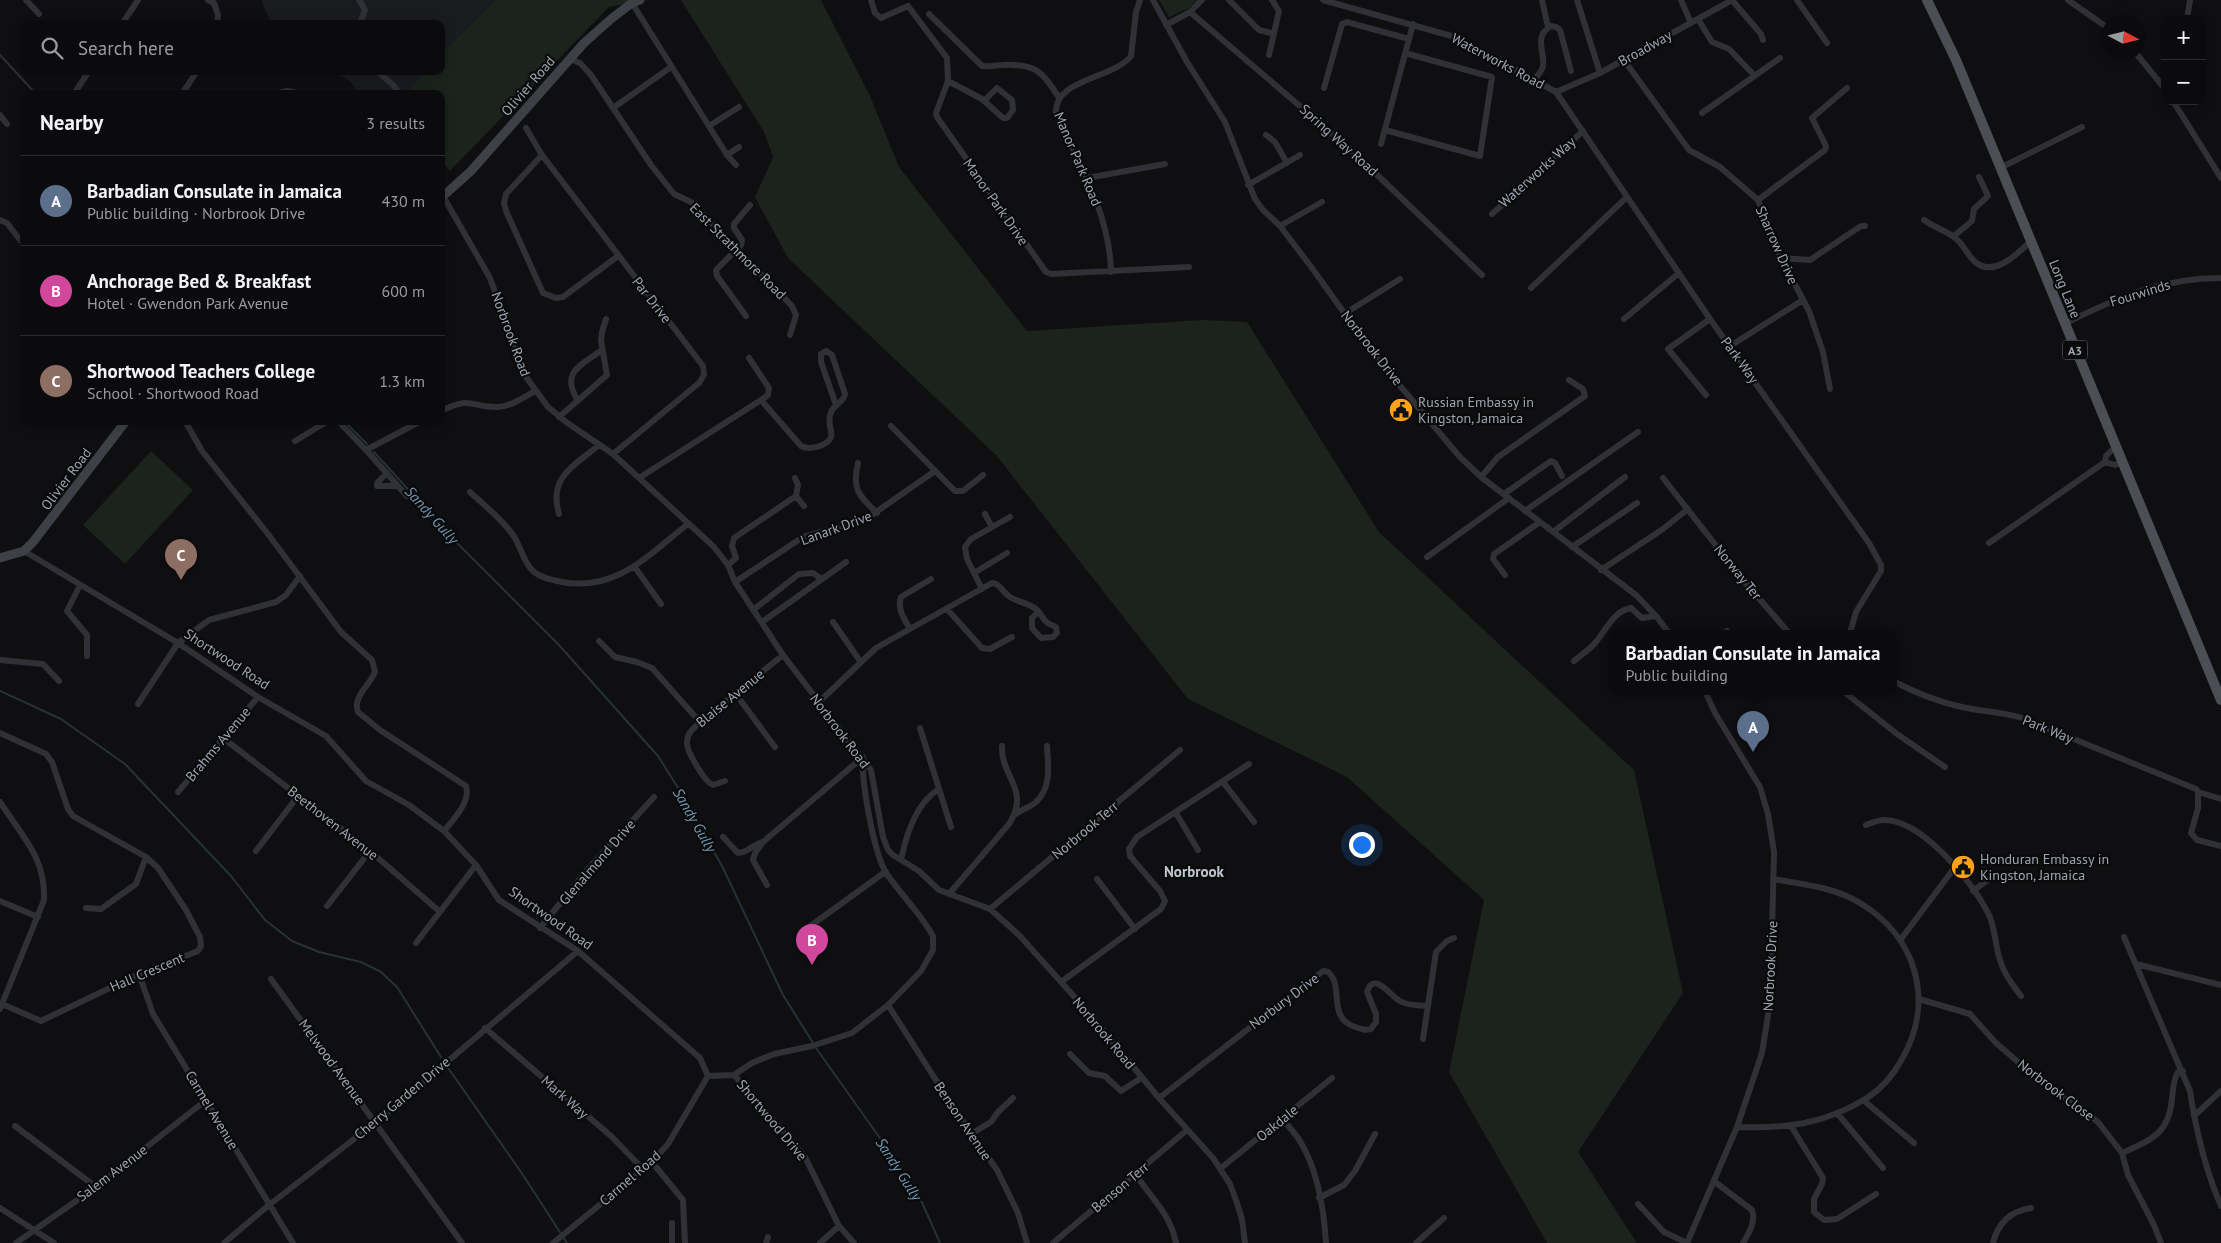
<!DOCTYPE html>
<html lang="en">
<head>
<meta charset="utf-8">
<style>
  :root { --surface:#0b0b0d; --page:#19191b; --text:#f1f3f6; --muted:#9a9b9d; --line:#2b2b2e; --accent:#ffa218 }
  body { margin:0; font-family:"PT Sans",sans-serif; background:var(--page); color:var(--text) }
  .controls { position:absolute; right:15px; top:15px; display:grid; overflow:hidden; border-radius:10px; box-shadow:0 2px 12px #0003 }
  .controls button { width:45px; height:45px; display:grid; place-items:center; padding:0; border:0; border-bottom:1px solid var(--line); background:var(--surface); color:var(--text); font:25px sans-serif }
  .compass { position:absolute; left:2101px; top:15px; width:45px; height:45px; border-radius:50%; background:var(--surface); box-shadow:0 2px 12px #0003; rotate:97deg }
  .you { position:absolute; left:1361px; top:844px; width:18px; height:18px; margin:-12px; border:4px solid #fff; border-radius:50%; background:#1a73e8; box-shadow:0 0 0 8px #1a73e833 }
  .badge { display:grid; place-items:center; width:32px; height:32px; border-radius:50%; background:var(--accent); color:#fff; font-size:16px; font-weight:700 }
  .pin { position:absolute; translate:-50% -41px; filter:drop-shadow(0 1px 2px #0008) }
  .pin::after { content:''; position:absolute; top:26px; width:18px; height:15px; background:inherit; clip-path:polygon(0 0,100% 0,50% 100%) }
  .popup { position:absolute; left:1609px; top:630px; width:288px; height:65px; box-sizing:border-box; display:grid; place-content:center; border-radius:10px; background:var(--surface); filter:drop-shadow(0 1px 4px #0005); font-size:16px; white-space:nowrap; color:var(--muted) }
  .popup b { font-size:19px; color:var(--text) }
  .popup::after { content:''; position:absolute; left:50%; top:100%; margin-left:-10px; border:10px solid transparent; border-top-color:var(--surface) }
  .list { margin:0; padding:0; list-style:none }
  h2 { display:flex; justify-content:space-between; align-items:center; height:65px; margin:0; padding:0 20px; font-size:21px }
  h2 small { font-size:16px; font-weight:400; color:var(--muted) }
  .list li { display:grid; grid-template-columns:32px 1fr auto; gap:15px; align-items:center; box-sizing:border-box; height:90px; padding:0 20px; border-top:1px solid var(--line) }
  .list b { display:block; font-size:19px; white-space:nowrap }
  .list p { margin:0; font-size:16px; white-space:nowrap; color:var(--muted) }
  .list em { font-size:16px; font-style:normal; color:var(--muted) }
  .icon { flex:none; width:28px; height:28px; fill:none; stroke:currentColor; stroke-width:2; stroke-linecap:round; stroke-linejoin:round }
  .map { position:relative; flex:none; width:2221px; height:1243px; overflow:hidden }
  .search { position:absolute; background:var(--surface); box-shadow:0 2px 12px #0003; left:20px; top:20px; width:425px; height:55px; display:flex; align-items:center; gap:12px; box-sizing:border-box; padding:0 18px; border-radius:10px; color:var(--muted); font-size:19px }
  .panel { position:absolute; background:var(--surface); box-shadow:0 2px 12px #0003; left:20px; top:90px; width:425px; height:335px; border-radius:10px }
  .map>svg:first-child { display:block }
  .built { fill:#1a1b1e }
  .green { fill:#1b231c }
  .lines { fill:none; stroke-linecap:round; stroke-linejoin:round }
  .stream { stroke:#263138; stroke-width:2 }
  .street { stroke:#303136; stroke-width:6 }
  .secondary { stroke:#3d4046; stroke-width:9 }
  .primary { stroke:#4b4e55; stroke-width:10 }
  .labels { text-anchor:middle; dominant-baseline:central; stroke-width:4.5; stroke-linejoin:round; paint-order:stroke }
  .shield { fill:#0a0a0b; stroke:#727781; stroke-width:1 }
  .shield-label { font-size:12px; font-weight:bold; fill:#9ea6b3 }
  .street-label { font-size:14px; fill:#9ea6b3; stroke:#0a0a0b }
  .poi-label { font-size:14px; fill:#9ea6b3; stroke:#0a0a0b; text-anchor:start }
  .water-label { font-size:15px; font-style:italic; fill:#7098b3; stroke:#0a0a0b }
  .neighbourhood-label { font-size:15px; font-weight:bold; fill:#c0c5cf; stroke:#0a0a0b }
</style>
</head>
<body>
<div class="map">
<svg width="2221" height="1243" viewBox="0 0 2221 1243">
  <rect width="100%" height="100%" fill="#0f0f11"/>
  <!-- built -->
  <path class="built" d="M261 0H496L441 53V24H271Z
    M335 71H425L408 91 409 94H359L350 81Z"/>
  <!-- green -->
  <path class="green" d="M496 0H649L609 7 450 171 441 161V94H409L408 91 425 71H441V53Z
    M681 0H821L870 96 899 167 1027 331 1202 320 1247 322 1379 532 1634 770 1683 993 1578 1152 1637 1243H1547L1449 1072 1484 900 1347 777 1188 699 996 455 788 258 755 197 773 157 764 132Z
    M1159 0H1197L1189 8 1169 17Z
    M151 451 193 490 125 564 83 525Z"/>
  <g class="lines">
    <!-- stream -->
    <path class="stream" d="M0 55 36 94
      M344 421 367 444
      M374 452 458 544 558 644 658 756 687 802 723 868 783 995 813 1043
      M0 691 61 719 125 764 231 876 265 920 292 941 319 952 361 962 381 972 397 987 441 1057
      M816 1048 916 1189 940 1243
      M446 1065 521 1172 567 1243"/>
    <!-- street -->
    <path class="street" d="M26 0 39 14
      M208 0 214 3 218 15 217 24
      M359 0 365 10 360 24
      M871 0 875 13 881 18 908 6
      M1153 0 1187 62 1225 122 1255 199 1263 210 1280 226 1312 268 1375 356 1459 456 1481 477 1636 595 1656 616 1669 633
      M1229 0 1259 30 1274 34
      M1323 0 1455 37 1556 92 1710 319 1869 543 1881 565V571L1856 612 1850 633
      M1542 0 1548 27
      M1577 0 1600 73
      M1681 0 1691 23
      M1732 0 1761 34 1763 40
      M1797 0 1827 43
      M2068 0 2108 28
      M632 3 727 155 736 165
      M908 6 947 58 948 81 936 113 937 117 1046 272 1051 274 1189 267
      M1190 12 1349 148 1482 275
      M929 14 982 66C989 67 995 65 1002 65 1034 63 1043 71 1059 98
      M1698 19 1712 42 1729 49 1755 76
      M2187 19 2190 0
      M122 24 138 0
      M1166 25 1190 12 1202 0
      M2135 52 2165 89
      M1269 55 1279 11 1272 0
      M570 59 580 63 591 75 651 165 674 194 691 202 792 306 796 315 790 335
      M1624 60 1689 150 1720 167 1758 200 1781 258 1809 311 1823 352 1830 389
      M377 71 393 85 400 94
      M1535 79C1538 75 1542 71 1543 66 1545 50 1533 37 1551 26L1556 27 1560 30 1571 71
      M948 81 982 99 1003 118H1007L1013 110 1012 100 997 88 984 101
      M1324 88 1342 24 1347 22 1409 39
      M1556 92 1600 73 1732 0
      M74 94 89 71
      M182 94 197 71
      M274 94 287 91 303 94
      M2173 101 2221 178
      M613 108 671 67
      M1702 113 1780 58
      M0 115 7 124
      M709 126 739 107
      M526 128 542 155 703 366 704 375 699 383 613 454
      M1385 130 1480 156 1492 77 1405 53
      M1266 135 1275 142 1287 163
      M1381 144 1413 24
      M542 155 506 194 504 203 506 211 543 293 556 298 563 297 618 256
      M727 155 739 147
      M2000 168 2082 127
      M1087 178 1165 164
      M1248 185 1300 155
      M443 196 490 278 526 377 548 407 566 422 613 454 714 547 728 565 735 582 783 655 871 770 883 837 888 850 893 855 919 871 939 890 990 909 1019 935 1088 1012 1159 1098 1213 1158 1230 1184 1236 1200 1242 1219 1245 1243
      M1758 200 1825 150 1826 146 1812 118 1847 88
      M1492 214 1583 131
      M0 220 7 223 24 245
      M1924 220C1934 227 1944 230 1954 237 1963 243 1966 253 1974 261 1993 279 2017 254 2030 242
      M1280 226 1322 202
      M1954 236 1972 221 1974 209 1988 196 1979 177
      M1781 258 1810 260 1861 226H1865
      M1111 272C1110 215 1079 163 1056 113 1054 79 1113 79 1131 56L1136 12 1140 0
      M1531 288 1627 197
      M1344 314 1400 279
      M746 316 717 276 716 270 741 245 742 240 734 228V224L750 205
      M1624 319 1679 273
      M2064 324C2116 298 2161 278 2221 278
      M1730 346 1803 300
      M749 358 769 388 768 395 761 400
      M1706 395 1668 349 1710 319
      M578 401C560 372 580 366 602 350
      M441 411C472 395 471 408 499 407 512 406 524 397 535 391
      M559 417 607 375 601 341 602 332 606 319
      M185 421 202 451 268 534 341 632 372 660 375 672C370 685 352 697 358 712L380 730 466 786C471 802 453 820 444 831
      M338 421 366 450 421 421
      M891 426 955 491H963L983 475
      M295 441 328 421
      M366 450 407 496
      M2105 462 2115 465 2121 462
      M858 463C852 489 858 495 877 513
      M387 473 377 483V486H398
      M1481 477 1498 457 1585 396 1583 389 1569 380
      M639 478 761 400 801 446C807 449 814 448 820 446 842 437 824 427 831 412 834 405 844 402 845 394L832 355 826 351 821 354V362L836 405
      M1663 478 1743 580 1789 633
      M470 492C484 505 502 519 513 535 521 546 523 562 533 571 541 578 552 580 562 582 616 592 648 555 688 524
      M1504 494 1551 461 1555 463 1562 476
      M796 496 804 506
      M1525 511 1638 432
      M559 514C548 477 574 466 599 445
      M985 514 992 527
      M1553 532 1625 477
      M1989 543 2105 462 2106 456 2115 447
      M1572 547 1637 503
      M24 551 178 643 258 697 326 736 366 781 409 805 444 831 476 865 499 900 578 951 700 1058 708 1076 734 1075 752 1063 774 1054 812 1046 852 1033 888 1005 921 971 933 950V936C921 914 901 895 887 874 874 856 861 780 863 757
      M1427 557 1509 498
      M728 565 736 558 732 546 734 538 796 496 798 485 795 478
      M634 566 661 604
      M1601 570 1663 529 1688 509
      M974 573 1007 553
      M1505 575 1493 559 1494 554 1540 522
      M735 582 803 537 866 519 935 471
      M80 585 67 611 87 635V656
      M982 589 967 559 965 547 971 539 1010 517
      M947 609 982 648 990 649 1012 637
      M753 610 799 574 813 573 822 579
      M762 622 846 562
      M833 622 860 661
      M910 629C904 619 897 609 901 597L931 579
      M1724 633 1727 631
      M599 641 615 657 637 662 652 668 700 722
      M0 660 43 664 59 681
      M1574 661C1581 655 1589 650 1595 643 1606 631 1613 611 1631 608L1642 618 1656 616
      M1893 681C1914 692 1938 702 1962 707 1983 712 2000 711 2022 718L2196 789 2198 792 2221 799
      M1843 691 1897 734 1945 767
      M735 693 775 747
      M819 702 876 648 992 583C1000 583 1003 593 1010 597 1018 602 1028 603 1036 609 1046 618 1040 621 1056 627L1057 633 1053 637 1041 638 1032 628V618L1038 612
      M138 704 178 643 209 620 276 602 286 595 300 576
      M920 728 951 827
      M0 733 46 754 52 762 68 809 73 816 146 857 158 868 186 910 200 937 201 946 198 951 139 974 41 1021 2 1004
      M223 738 370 851 439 911
      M725 781 713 785C705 782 686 751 687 742 687 733 694 728 700 722L783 655
      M1223 782 1254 822
      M178 792 258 697
      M2198 792V808L2191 833 2197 840 2221 846
      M0 802C22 836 46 858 44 900L0 1009
      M1176 813 1198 850
      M1016 814C1022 809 1031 807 1036 802 1052 787 1048 765 1047 746
      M1866 825C1871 823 1878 820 1884 820 1922 820 1972 881 1988 913 1995 926 1995 943 1999 957 2003 973 2012 984 2021 996
      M723 837 738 853C748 853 753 844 763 842
      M256 851 298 796
      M901 860C906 835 916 803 939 789
      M1097 879 1135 929
      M767 885 753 860 755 853 763 842 863 757
      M1973 891 1989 879
      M949 894 1009 824C1031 789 1001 778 1002 746
      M0 901 38 917
      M327 906 370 851
      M86 908 101 909 136 884 146 857
      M990 909 1180 750
      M809 927 885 872
      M540 928 588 869 654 797
      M2124 937 2190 1091C2196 1131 2205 1169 2221 1206
      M1901 939 1955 867
      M416 943 476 865
      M2136 964 2221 985
      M139 974 153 1014 293 1243
      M271 979 462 1243
      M1061 982 1161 909 1165 901 1160 891 1130 856 1129 849 1137 837 1249 764
      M1919 999 1970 1014 1996 1043 2025 1068 2098 1122 2122 1153 2128 1175 2154 1225 2161 1243
      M888 1005 955 1110 997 1170 1018 1213 1027 1243
      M485 1028 611 1136 643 1169
      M1423 1039 1436 952 1447 941 1454 938
      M1070 1054 1089 1073 1105 1076 1121 1091 1141 1078
      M734 1075 805 1157 839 1226 854 1243
      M1159 1098 1323 971 1328 972C1345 986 1326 1017 1355 1027 1361 1029 1365 1031 1371 1029L1376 1022V1014L1367 992C1374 970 1390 996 1400 1001 1408 1006 1419 1005 1427 1006
      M1863 1100 1914 1143
      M1837 1113 1883 1168
      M2194 1116 2221 1091
      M1283 1119C1288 1126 1295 1133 1300 1141 1317 1169 1324 1210 1326 1243
      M15 1126 96 1187
      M1791 1126 1823 1178 1822 1184 1814 1199V1212L1824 1220 1837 1219 1876 1194
      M1737 1127C1785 1129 1825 1124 1867 1098 1881 1089 1894 1074 1902 1059 1935 1002 1917 937 1860 903 1834 887 1802 884 1773 879
      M971 1134 991 1122 998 1112 1013 1098
      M2122 1153C2151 1140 2169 1134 2172 1099 2173 1090 2173 1080 2178 1072L2183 1071
      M652 1162 683 1200 685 1243
      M1221 1168 1332 1078
      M1135 1174C1151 1197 1171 1215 1176 1243
      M1715 1182 1752 1210C1756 1222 1749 1233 1743 1243
      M1319 1198 1344 1185 1355 1171 1375 1134
      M1638 1204 1664 1232 1687 1243
      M0 1208 54 1243
      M16 1243 96 1187 206 1100
      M224 1243 269 1205 376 1122 578 951
      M553 1243 652 1162 668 1144 708 1076
      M672 1243V1223
      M766 1243 768 1237
      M820 1243 839 1226
      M1053 1243 1187 1130
      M1416 1243 1444 1218
      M1687 1243 1737 1127 1762 1053 1769 1009 1771 972 1774 852 1768 814 1760 787 1715 713 1705 691
      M1993 1243C1998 1223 2011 1211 2031 1208"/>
    <!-- secondary -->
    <path class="secondary" d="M441 198 471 171 584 43 611 19 632 3 640 0
      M0 558 24 551 33 542 126 421"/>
    <!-- primary -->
    <path class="primary" d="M1927 0 1956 60 2221 700"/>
  </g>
  <!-- icons -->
  <defs>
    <g id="civic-disc" transform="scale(1.25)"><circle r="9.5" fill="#ffa218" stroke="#0a0a0b"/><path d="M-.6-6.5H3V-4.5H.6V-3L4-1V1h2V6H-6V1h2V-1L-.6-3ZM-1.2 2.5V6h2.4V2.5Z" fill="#111"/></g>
  </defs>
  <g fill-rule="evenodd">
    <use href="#civic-disc" x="1401" y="410"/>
    <use href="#civic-disc" x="1963" y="867"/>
  </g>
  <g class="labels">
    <!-- shield labels -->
    <rect class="shield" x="2062.5" y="340.5" width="25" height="19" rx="4"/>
    <g class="shield-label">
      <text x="2075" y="350">A3</text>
    </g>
    <!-- street labels -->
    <g class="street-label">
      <text transform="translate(1645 48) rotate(-29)">Broadway</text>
      <text transform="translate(1498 61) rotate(28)">Waterworks Road</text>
      <text transform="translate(528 86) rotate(-49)">Olivier Road</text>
      <text transform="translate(1339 140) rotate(42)">Spring Way Road</text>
      <text transform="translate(1078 159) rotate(67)">Manor Park Road</text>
      <text transform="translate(1537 172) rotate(-42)">Waterworks Way</text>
      <text transform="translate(996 202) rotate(55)">Manor Park Drive</text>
      <text transform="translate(1777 245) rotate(66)">Sharrow Drive</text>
      <text transform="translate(738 251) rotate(45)">East Strathmore Road</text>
      <text transform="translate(2065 289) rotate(68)">Long Lane</text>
      <text transform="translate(2140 293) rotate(-17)">Fourwinds</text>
      <text transform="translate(652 300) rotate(52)">Par Drive</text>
      <text transform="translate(511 334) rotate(70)">Norbrook Road</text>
      <text transform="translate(1372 348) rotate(52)">Norbrook Drive</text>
      <text transform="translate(1740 360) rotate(54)">Park Way</text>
      <text transform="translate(66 479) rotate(-53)">Olivier Road</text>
      <text transform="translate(836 528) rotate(-20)">Lanark Drive</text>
      <text transform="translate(1738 572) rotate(51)">Norway Ter</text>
      <text transform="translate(227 659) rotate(33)">Shortwood Road</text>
      <text transform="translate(730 698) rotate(-39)">Blaise Avenue</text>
      <text transform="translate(2048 729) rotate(22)">Park Way</text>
      <text transform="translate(840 731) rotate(53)">Norbrook Road</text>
      <text transform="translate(218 744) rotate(-50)">Brahms Avenue</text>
      <text transform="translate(333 823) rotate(38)">Beethoven Avenue</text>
      <text transform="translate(1085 830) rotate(-40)">Norbrook Terr</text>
      <text transform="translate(597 862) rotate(-49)">Glenalmond Drive</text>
      <text transform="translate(551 918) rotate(35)">Shortwood Road</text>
      <text transform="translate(1770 966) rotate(-87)">Norbrook Drive</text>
      <text transform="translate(147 972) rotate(-23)">Hall Crescent</text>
      <text transform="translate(1284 1001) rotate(-37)">Norbury Drive</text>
      <text transform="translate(1104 1033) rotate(50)">Norbrook Road</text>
      <text transform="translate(332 1062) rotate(54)">Melwood Avenue</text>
      <text transform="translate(2056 1090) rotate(37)">Norbrook Close</text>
      <text transform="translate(565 1097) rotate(41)">Mark Way</text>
      <text transform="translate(402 1098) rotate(-40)">Cherry Garden Drive</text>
      <text transform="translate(212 1110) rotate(59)">Carmel Avenue</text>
      <text transform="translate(772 1120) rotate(50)">Shortwood Drive</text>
      <text transform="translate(963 1121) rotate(56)">Benson Avenue</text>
      <text transform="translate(1277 1123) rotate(-39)">Oakdale</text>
      <text transform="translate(112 1173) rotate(-37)">Salem Avenue</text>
      <text transform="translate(630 1178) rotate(-41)">Carmel Road</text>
      <text transform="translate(1120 1187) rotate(-40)">Benson Terr</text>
    </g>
    <!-- poi labels -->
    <g class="poi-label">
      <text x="1418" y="402">Russian Embassy in<tspan x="1418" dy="16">Kingston, Jamaica</tspan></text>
      <text x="1980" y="859">Honduran Embassy in<tspan x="1980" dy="16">Kingston, Jamaica</tspan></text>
    </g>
    <!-- water labels -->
    <g class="water-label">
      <text transform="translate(432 515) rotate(48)">Sandy Gully</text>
      <text transform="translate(695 820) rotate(60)">Sandy Gully</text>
      <text transform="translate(899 1169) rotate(57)">Sandy Gully</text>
    </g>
    <!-- neighbourhood labels -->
    <g class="neighbourhood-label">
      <text x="1194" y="871">Norbrook</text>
    </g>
  </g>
</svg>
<div class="controls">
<button>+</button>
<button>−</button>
</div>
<svg class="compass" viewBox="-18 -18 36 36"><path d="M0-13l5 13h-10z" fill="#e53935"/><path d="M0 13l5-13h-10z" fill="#9a9b9d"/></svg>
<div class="you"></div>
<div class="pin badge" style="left:1753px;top:752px;background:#5c6f8a">A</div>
<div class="popup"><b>Barbadian Consulate in Jamaica</b>Public building</div>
<div class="pin badge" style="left:812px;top:965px;background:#d1479c">B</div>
<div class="pin badge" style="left:181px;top:580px;background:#8d6e63">C</div>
<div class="search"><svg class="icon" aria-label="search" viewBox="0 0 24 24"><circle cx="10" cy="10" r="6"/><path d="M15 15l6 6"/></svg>Search here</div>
<section class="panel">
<h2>Nearby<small>3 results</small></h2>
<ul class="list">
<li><span class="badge" style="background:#5c6f8a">A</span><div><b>Barbadian Consulate in Jamaica</b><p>Public building · Norbrook Drive</p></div><em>430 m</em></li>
<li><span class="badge" style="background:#d1479c">B</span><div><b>Anchorage Bed &amp; Breakfast</b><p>Hotel · Gwendon Park Avenue</p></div><em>600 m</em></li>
<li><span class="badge" style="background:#8d6e63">C</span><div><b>Shortwood Teachers College</b><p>School · Shortwood Road</p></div><em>1.3 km</em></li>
</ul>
</section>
</div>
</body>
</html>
